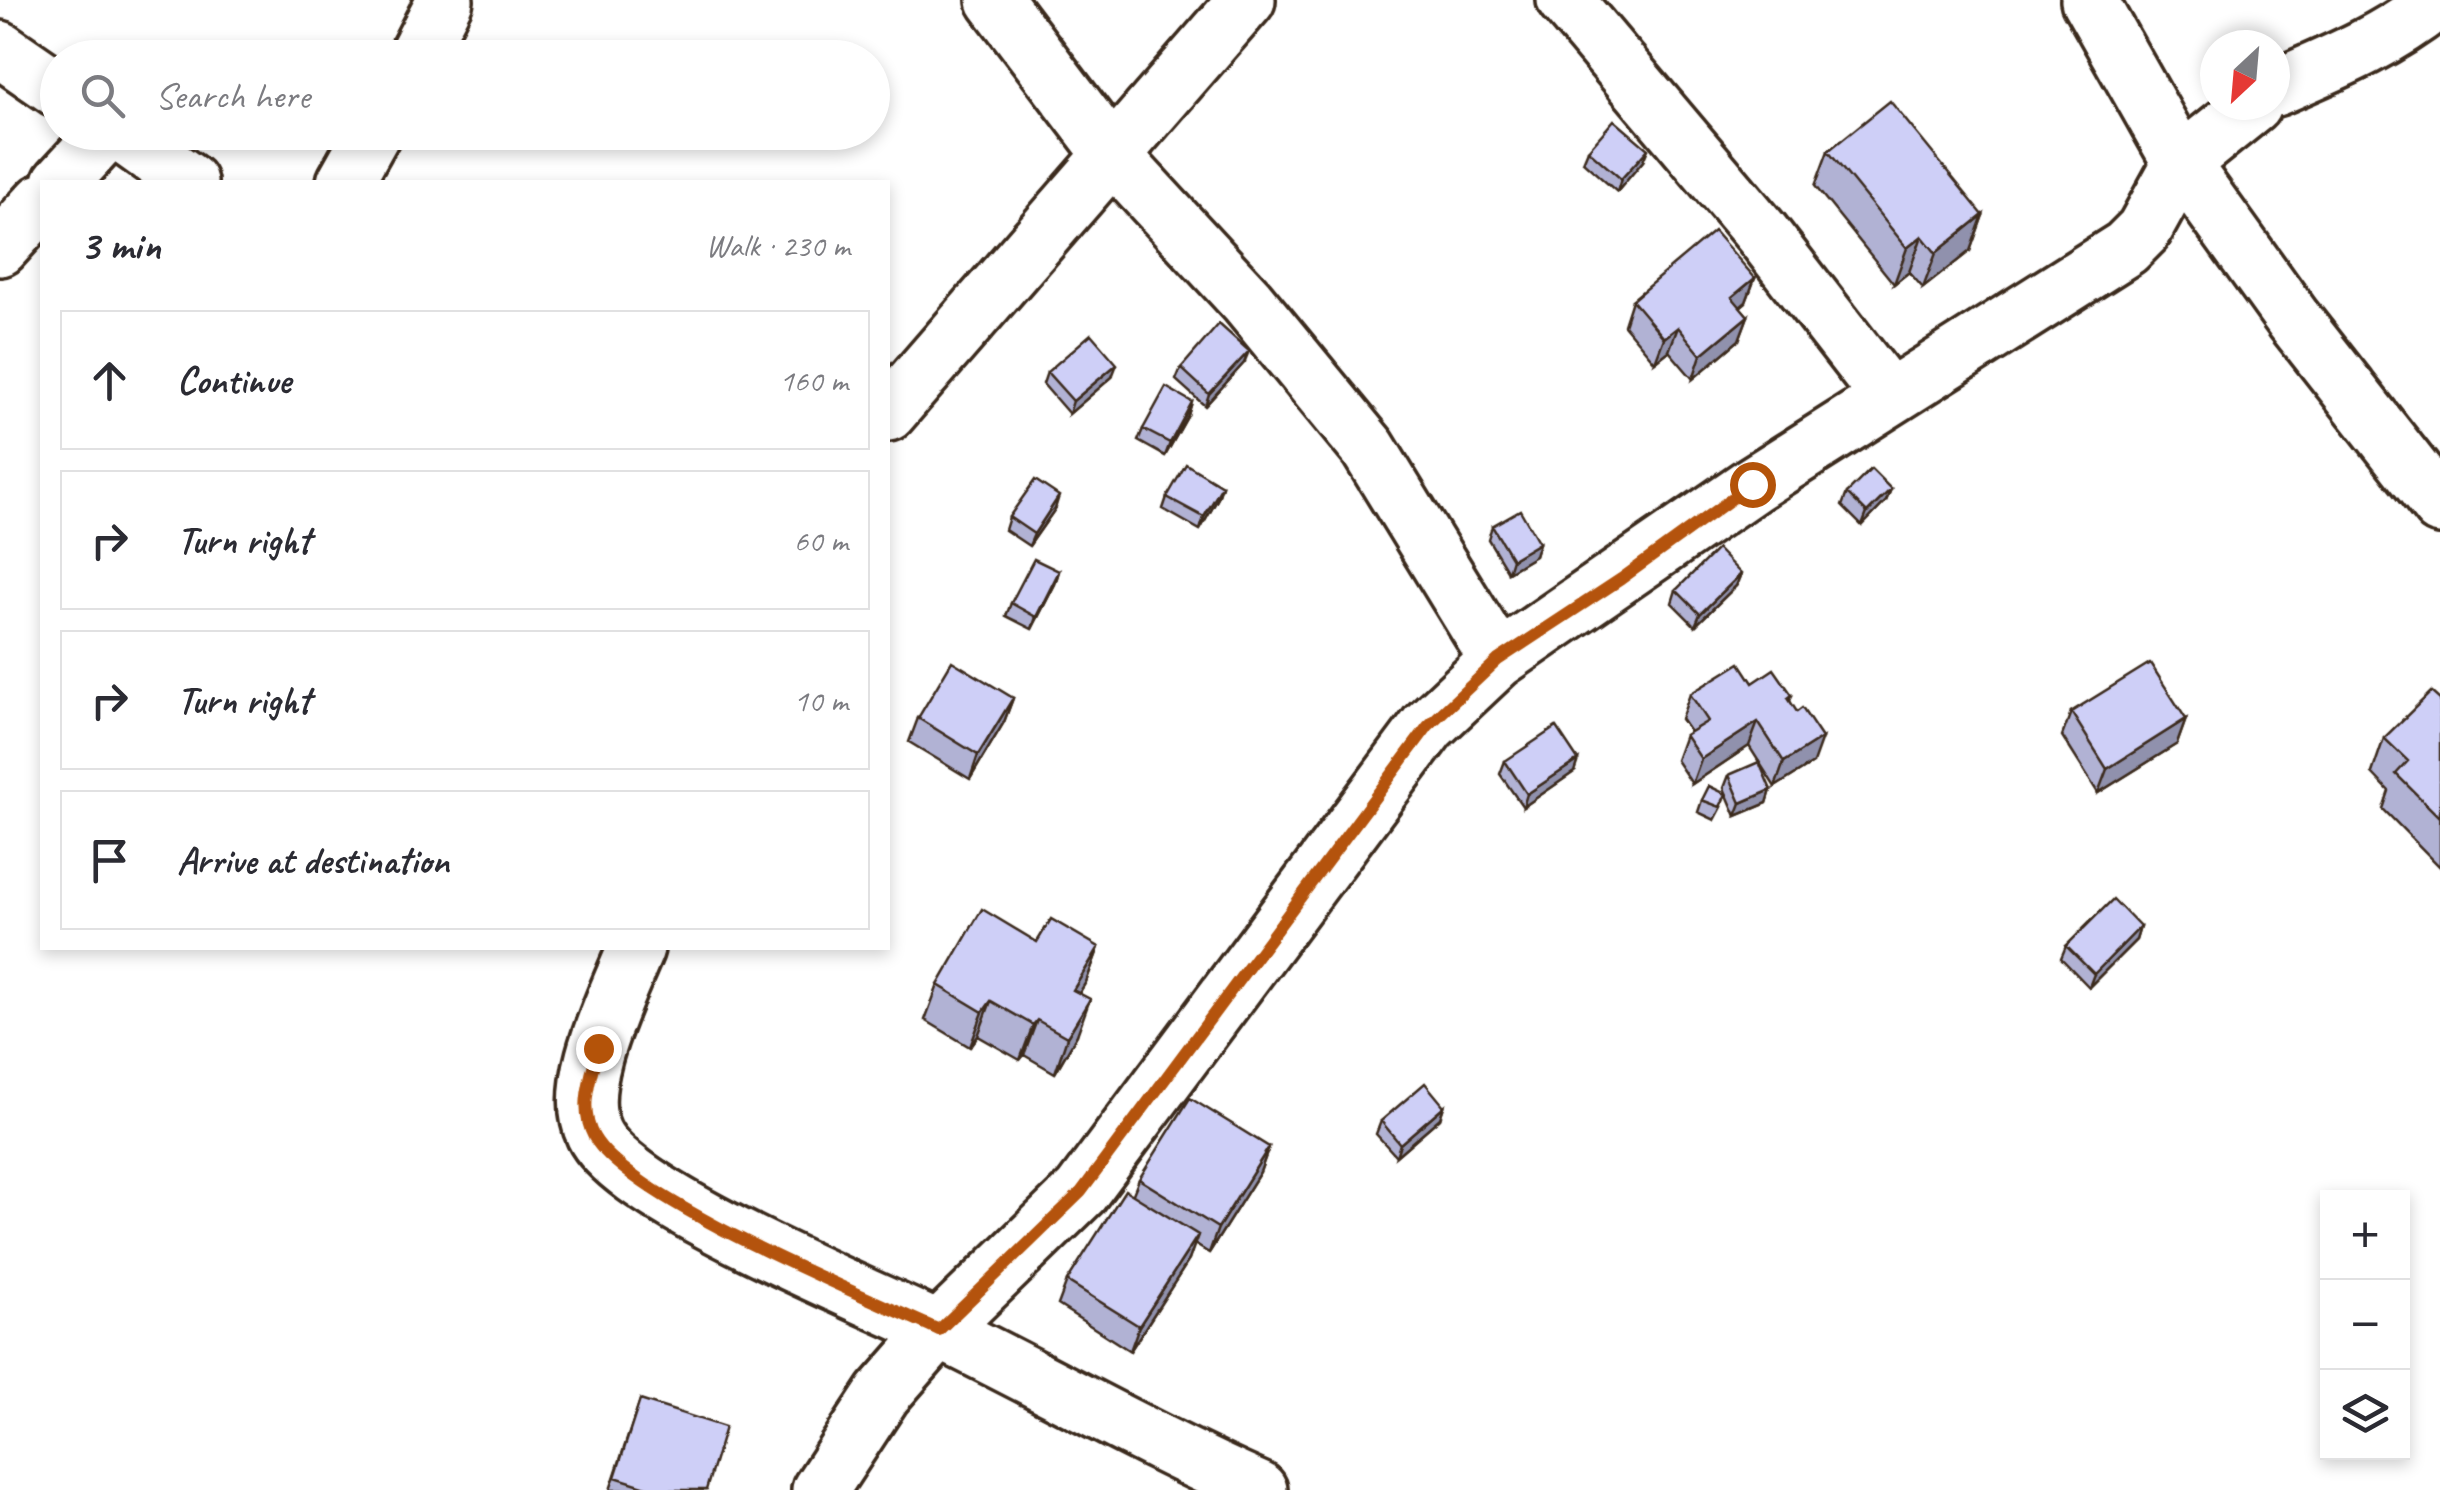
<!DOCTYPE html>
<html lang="en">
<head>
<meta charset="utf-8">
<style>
  :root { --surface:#fff; --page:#f2f2f3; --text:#2b2b33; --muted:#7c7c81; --line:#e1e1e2 }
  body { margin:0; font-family:Caveat,sans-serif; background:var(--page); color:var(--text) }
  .controls { position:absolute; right:30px; bottom:30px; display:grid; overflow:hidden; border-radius:0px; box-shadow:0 5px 15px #0003 }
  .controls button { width:90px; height:90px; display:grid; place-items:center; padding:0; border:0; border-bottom:2px solid var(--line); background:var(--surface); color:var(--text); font:50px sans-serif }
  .compass { position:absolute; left:2200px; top:30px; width:90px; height:90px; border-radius:50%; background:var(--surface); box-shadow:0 5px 15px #0003; rotate:206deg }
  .stop { position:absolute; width:30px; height:30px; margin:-22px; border:8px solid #b45309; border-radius:50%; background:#fff }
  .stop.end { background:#b45309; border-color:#fff; box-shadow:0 2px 10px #0008 }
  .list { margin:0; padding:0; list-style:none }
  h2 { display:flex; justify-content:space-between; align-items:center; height:130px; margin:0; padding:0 40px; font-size:42px }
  h2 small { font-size:32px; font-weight:400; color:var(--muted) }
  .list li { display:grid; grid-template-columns:65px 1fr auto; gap:30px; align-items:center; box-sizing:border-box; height:140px; margin:0 20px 20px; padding:0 20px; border:2px solid var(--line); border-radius:0px }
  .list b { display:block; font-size:38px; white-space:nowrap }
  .list em { font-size:32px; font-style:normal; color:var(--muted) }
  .icon { flex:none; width:55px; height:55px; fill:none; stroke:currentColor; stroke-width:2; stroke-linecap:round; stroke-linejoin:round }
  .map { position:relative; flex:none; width:2440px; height:1490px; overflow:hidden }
  .search { position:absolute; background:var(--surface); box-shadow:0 5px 15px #0003; left:40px; top:40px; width:850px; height:110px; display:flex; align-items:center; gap:25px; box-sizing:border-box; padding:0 35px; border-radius:55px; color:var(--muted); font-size:38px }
  .panel { position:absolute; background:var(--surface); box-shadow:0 5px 15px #0003; left:40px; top:180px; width:850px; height:770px; border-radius:0px }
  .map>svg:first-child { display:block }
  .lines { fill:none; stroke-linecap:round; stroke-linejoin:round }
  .minor-casing { stroke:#3b2a1e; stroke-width:62 }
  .minor { stroke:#fff; stroke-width:55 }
  .wall { fill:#b1b2d4; stroke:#3b2a1e; stroke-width:2.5 }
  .shaded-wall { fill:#9091ad; stroke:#3b2a1e; stroke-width:2.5 }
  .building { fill:#cecff7; stroke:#3b2a1e; stroke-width:2.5 }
  .route { stroke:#b45309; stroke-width:12 }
</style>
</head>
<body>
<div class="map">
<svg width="2440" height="1490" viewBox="0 0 2440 1490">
  <rect width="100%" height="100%" fill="#fff"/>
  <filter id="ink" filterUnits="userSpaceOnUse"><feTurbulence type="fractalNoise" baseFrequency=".01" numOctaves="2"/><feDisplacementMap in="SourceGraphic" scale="20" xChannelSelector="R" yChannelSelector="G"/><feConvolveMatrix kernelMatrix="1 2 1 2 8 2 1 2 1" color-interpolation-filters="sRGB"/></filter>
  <g filter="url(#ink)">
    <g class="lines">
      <!-- minor casing -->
      <g class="minor-casing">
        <path id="minor" d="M995 0 1113 156 1247 301 1368 448 1498 660
          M1565 0 1761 232 1888 396
          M2089 0 2181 163 2293 319 2440 506
          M0 49 58 89
          M415 58 445 0
          M2275 88C2333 63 2388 41 2438 0
          M119 132 189 182
          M61 182 107 132
          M345 182 373 132
          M0 248 42 202
          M888 413 1247 0
          M636 948C617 996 570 1085 594 1134 625 1199 869 1296 940 1331 1047 1383 1150 1442 1259 1490
          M820 1490 883 1394 939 1330 1081 1192 1428 726 1498 660 1752 485 2126 248 2144 230 2181 163 2253 105"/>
      </g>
      <!-- minor -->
      <use href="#minor" class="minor"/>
    </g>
    <!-- wall -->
    <path class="wall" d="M1588 150 1643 161 1617 192 1583 162Z
      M1828 151 1983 215 1970 251 1923 288 1909 272 1894 284 1815 186Z
      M1755 278 1746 302 1740 307 1748 316 1739 340 1693 379 1669 351 1655 362 1624 325 1632 300Z
      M1244 363 1205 406 1176 380 1181 368Z
      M1047 372 1112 377 1069 414 1043 384Z
      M1192 402 1188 415 1165 456 1138 441 1143 429Z
      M1222 486 1218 498 1200 530 1163 509 1167 497Z
      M1891 489 1886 501 1862 526 1842 506 1847 493Z
      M1055 509 1029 546 1005 530 1009 517Z
      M1492 526 1539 543 1535 556 1508 572 1488 539Z
      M1059 571 1055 584 1032 629 1006 616 1011 603Z
      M1736 586 1695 626 1672 603 1676 590Z
      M1753 683 1792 695 1790 701 1813 763 1775 787 1749 746 1692 784 1676 760 1685 735 1690 732 1681 719 1690 694Z
      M1013 698 1004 722 970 779 909 742 918 718Z
      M2440 700V867L2383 809 2389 791 2372 773 2384 738Z
      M2071 712 2186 719 2177 744 2098 793 2062 736Z
      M1505 761 1574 772 1523 807 1500 774Z
      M1729 775 1771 790 1767 803 1736 816 1724 788Z
      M1702 800 1722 807 1715 820 1698 812Z
      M2140 927 2136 940 2089 987 2061 958 2066 946Z
      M1037 942 1099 947 1086 982 1079 993 1077 1035 1055 1073 1024 1055 1020 1060 978 1036 970 1047 925 1020 938 985Z
      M1444 1106 1440 1118 1396 1156 1376 1134 1381 1121Z
      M1269 1147 1260 1172 1209 1253 1194 1244 1189 1260 1130 1351 1058 1305 1067 1281 1133 1194 1139 1179Z
      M640 1400 706 1490H610Z"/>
    <!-- shaded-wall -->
    <path class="shaded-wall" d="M1648 149 1643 161 1617 192 1621 179Z
      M1983 215 1970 251 1923 288 1936 253Z
      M1922 236 1909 272 1894 284 1907 248Z
      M1755 278 1746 302 1723 321 1732 297Z
      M1748 316 1739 340 1693 379 1701 355Z
      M1678 327 1669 351 1655 362 1664 338Z
      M1249 351 1244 363 1205 406 1209 394Z
      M1117 364 1112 377 1069 414 1073 401Z
      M1192 402 1188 415 1165 456 1170 443Z
      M1222 486 1218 498 1200 530 1204 517Z
      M1891 489 1886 501 1862 526 1867 513Z
      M1059 496 1055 509 1029 546 1034 534Z
      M1539 543 1535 556 1508 572 1512 559Z
      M1059 571 1055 584 1032 629 1036 617Z
      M1741 574 1736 586 1695 626 1700 614Z
      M1013 698 1004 722 970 779 978 755Z
      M2186 719 2177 744 2098 793 2107 769Z
      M1758 722 1749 746 1692 784 1701 759Z
      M1822 738 1813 763 1775 787 1784 762Z
      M1578 760 1574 772 1523 807 1527 794Z
      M1771 790 1767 803 1736 816 1741 803Z
      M2140 927 2136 940 2089 987 2094 974Z
      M1099 947 1086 982 1060 1025 1073 990Z
      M1090 999 1077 1035 1055 1073 1067 1037Z
      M991 1001 978 1036 970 1047 983 1012Z
      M1037 1020 1024 1055 1020 1060 1033 1025Z
      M1444 1106 1440 1118 1396 1156 1400 1144Z
      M1269 1147 1260 1172 1209 1253 1218 1228Z
      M1198 1235 1189 1260 1130 1351 1139 1326Z"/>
    <!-- building -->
    <path class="building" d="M1890 101 1983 215 1936 253 1922 236 1907 248 1828 151Z
      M1614 120 1648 149 1621 179 1588 150Z
      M1714 231 1755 278 1732 297 1748 316 1701 355 1678 327 1664 338 1632 300Z
      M1219 324 1249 351 1209 394 1181 368Z
      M1091 334 1117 364 1073 401 1047 372Z
      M1166 387 1192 402 1170 443 1143 429Z
      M1186 464 1222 486 1204 517 1167 497Z
      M1871 469 1891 489 1867 513 1847 493Z
      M1035 480 1059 496 1034 534 1009 517Z
      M1520 510 1539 543 1512 559 1492 526Z
      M1717 549 1741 574 1700 614 1676 590Z
      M1034 559 1059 571 1036 617 1011 603Z
      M952 661 1013 698 978 755 918 718Z
      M1740 663 1753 683 1774 669 1792 695 1788 698 1797 712 1802 708 1822 738 1784 762 1758 722 1701 759 1685 735 1708 721 1690 694Z
      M2150 663 2186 719 2107 769 2071 712Z
      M2431 692 2440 700V818L2396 774 2408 761 2384 738Z
      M1556 727 1578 760 1527 794 1505 761Z
      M1759 762 1771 790 1741 803 1729 775Z
      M1709 786 1726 794 1720 807 1702 800Z
      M2113 899 2140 927 2094 974 2066 946Z
      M982 909 1037 942 1051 919 1099 947 1073 990 1090 999 1067 1037 1037 1020 1033 1025 991 1001 983 1012 938 985Z
      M1425 1083 1444 1106 1400 1144 1381 1121Z
      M1190 1098 1269 1147 1218 1228 1139 1179Z
      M1125 1190 1198 1235 1139 1326 1067 1281Z
      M640 1400 725 1427 706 1490H656L615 1477Z"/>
  </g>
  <g class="lines" filter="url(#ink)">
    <!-- route -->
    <path class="route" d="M598 1048C591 1077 578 1108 594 1137 631 1201 865 1296 939 1330L1081 1192 1428 726 1498 660 1621 579 1752 484"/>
  </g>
</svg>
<div class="controls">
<button>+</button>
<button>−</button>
<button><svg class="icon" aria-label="layers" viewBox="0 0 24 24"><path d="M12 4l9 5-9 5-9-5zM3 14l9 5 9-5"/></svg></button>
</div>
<svg class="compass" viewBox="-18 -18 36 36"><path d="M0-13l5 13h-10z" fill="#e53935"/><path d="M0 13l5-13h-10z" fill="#7c7c81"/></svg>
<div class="stop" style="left:1752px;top:484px"></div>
<div class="stop end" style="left:598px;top:1048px"></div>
<div class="search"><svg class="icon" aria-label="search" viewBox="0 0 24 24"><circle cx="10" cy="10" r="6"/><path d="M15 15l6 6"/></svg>Search here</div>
<section class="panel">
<h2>3 min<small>Walk · 230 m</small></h2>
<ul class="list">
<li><svg class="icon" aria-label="ahead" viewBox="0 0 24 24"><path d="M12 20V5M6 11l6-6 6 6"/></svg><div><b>Continue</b></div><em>160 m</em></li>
<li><svg class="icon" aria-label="right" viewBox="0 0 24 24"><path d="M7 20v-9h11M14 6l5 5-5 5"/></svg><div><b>Turn right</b></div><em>60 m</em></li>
<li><svg class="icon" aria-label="right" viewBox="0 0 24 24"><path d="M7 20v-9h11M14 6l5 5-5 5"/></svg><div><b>Turn right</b></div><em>10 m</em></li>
<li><svg class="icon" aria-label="arrive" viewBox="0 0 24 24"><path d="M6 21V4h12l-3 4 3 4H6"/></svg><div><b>Arrive at destination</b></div></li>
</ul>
</section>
</div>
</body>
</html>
